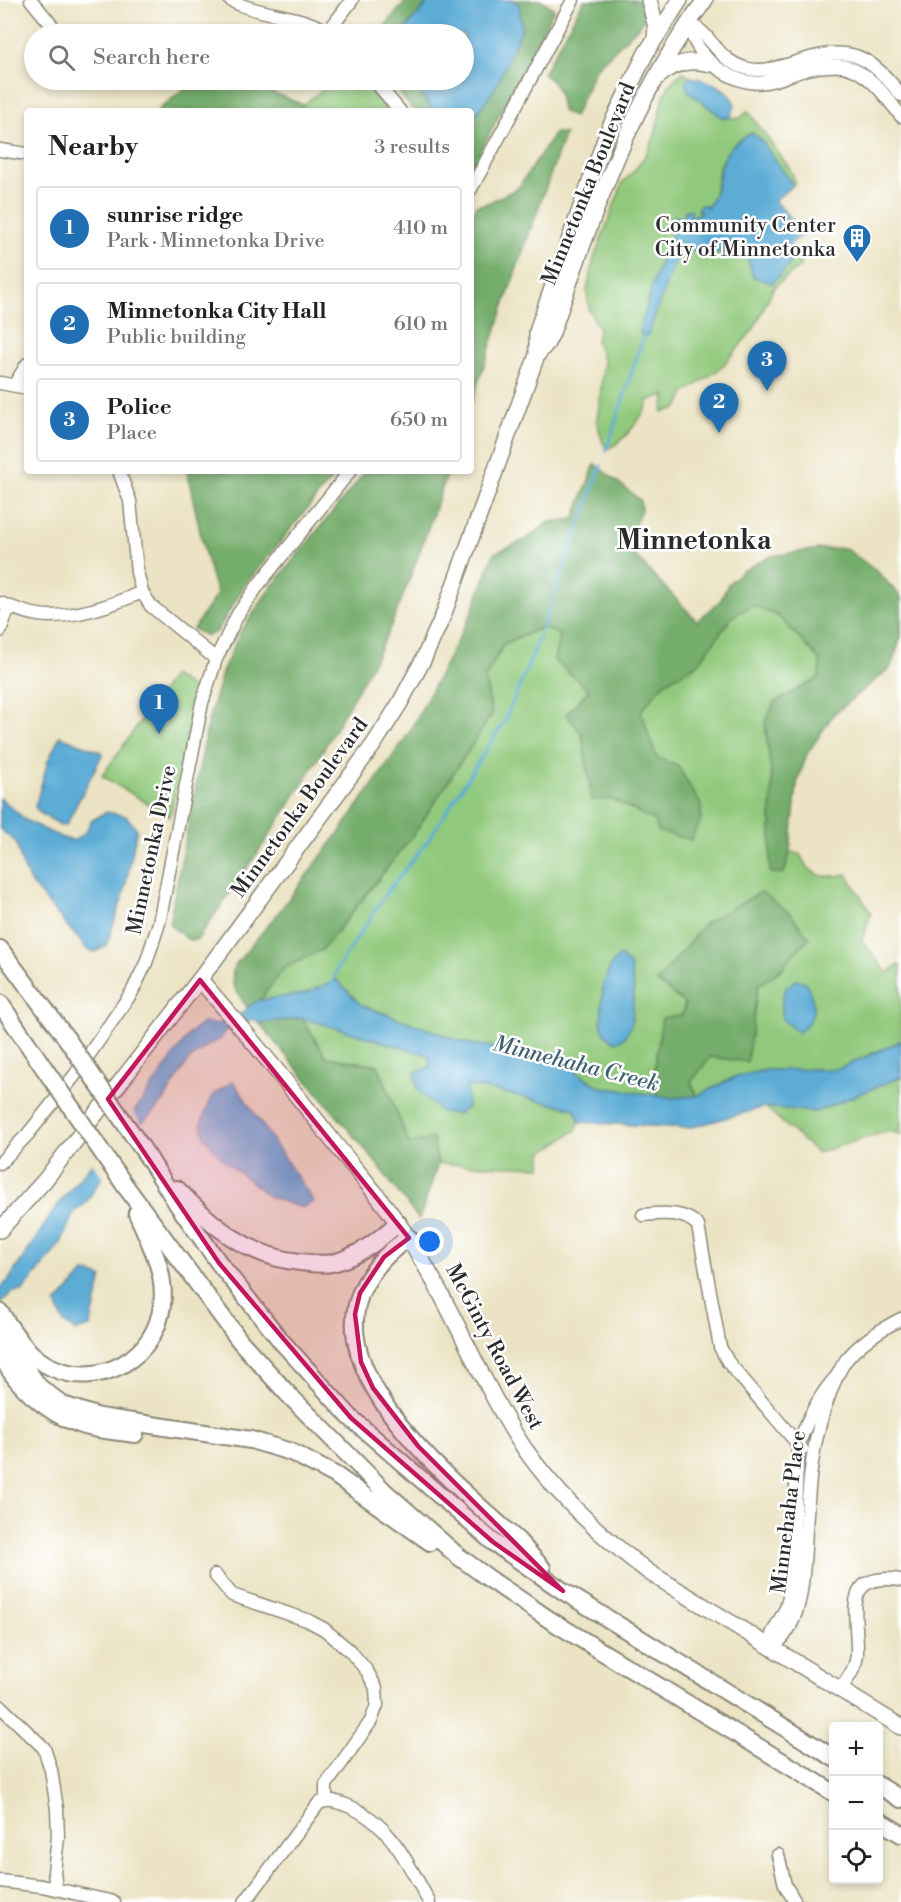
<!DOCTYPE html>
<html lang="en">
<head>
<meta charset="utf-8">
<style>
  :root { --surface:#fff; --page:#f2f2f2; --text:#202124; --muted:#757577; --line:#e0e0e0; --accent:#1f6fb2 }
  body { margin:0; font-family:"Libre Bodoni",serif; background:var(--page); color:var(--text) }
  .controls { position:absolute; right:18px; bottom:18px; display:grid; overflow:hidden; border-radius:6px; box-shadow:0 3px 9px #0003 }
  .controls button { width:54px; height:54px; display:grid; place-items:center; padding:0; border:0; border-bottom:2px solid var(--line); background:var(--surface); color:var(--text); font:30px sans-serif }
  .you { position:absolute; left:430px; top:1242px; width:21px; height:21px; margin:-15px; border:4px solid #fff; border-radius:50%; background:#1a73e8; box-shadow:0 0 0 9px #1a73e833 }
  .badge { display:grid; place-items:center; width:39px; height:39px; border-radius:50%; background:var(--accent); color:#fff; font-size:20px; font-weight:700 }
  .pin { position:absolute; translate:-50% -50px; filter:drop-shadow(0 2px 3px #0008) }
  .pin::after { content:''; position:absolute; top:32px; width:21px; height:18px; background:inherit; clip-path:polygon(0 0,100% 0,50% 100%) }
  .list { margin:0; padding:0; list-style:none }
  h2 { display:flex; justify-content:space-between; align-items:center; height:78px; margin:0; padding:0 24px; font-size:26px }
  h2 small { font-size:20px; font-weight:400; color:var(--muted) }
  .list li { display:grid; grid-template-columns:39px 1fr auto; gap:18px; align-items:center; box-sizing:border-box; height:84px; margin:0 12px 12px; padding:0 12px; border:2px solid var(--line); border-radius:6px }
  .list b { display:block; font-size:22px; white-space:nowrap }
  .list p { margin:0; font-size:20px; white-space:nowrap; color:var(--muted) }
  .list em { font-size:20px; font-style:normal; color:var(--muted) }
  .icon { flex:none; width:33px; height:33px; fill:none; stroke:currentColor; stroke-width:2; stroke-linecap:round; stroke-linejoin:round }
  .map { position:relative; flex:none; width:901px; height:1902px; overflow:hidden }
  .search { position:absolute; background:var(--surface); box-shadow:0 3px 9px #0003; left:24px; top:24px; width:450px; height:66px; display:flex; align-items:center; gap:15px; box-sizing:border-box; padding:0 21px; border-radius:33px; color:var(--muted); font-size:22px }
  .panel { position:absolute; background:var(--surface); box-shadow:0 3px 9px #0003; left:24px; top:108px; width:450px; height:366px; border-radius:6px }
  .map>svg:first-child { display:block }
  .green { fill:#91c97c; stroke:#5e7a54; stroke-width:1.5 }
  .forest { fill:#74ad6c; stroke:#506c4c; stroke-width:1.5 }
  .water { fill:#5bacd6; stroke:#436c80; stroke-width:1.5 }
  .pier { fill:#ebe3c3 }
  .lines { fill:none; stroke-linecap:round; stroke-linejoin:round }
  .stream { stroke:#5bacd6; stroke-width:3 }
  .minor-casing { stroke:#8b8777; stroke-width:15 }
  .major-casing { stroke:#8b8777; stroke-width:18 }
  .highway-casing { stroke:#8b8777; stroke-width:20 }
  .minor { stroke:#fff; stroke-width:12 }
  .major { stroke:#fff; stroke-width:15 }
  .highway { stroke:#fff; stroke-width:16 }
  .highway-bridge-casing { stroke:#8b8777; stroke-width:20; stroke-linecap:butt }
  .highway-bridge { stroke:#fff; stroke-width:16 }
  .marked { fill:#c2185b; fill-opacity:0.2; stroke:#c2185b; stroke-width:4.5; stroke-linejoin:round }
  .labels { text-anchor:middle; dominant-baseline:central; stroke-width:5; stroke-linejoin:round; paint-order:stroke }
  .street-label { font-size:21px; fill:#2b2b2b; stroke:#fff }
  .poi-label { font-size:21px; fill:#2b2b2b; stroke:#fff; text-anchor:end }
  .water-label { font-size:22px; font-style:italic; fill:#3e5f6f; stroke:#fff }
  .district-label { font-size:27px; font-weight:bold; fill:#2b2b2b; stroke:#fff }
</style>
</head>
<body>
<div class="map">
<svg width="901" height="1902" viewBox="0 0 901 1902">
  <rect width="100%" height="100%" fill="#fff"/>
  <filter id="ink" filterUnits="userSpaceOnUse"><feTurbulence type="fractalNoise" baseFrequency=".0167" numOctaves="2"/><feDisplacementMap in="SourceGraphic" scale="12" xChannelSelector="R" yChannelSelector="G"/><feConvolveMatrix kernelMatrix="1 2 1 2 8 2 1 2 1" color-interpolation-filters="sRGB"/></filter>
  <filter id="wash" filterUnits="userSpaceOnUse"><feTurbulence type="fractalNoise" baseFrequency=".008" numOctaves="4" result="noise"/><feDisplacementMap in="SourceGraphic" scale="24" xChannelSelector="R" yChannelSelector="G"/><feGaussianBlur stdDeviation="1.35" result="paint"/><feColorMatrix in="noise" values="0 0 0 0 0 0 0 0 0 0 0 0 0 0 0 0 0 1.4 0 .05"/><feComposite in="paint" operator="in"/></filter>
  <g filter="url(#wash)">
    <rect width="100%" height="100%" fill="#ebe3c3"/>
    <!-- green -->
    <path class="green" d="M684 72 691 77 685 82 688 91 723 118H741L748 111 790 169 795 181 793 185 761 140 752 133C744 141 726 154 721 163 719 166 719 173 718 176 713 205 707 221 674 217L681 243 704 256C733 249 746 240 753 277L788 267 795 252 801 260 799 267 774 287 753 330 720 369 685 393 678 408 662 412 666 395 649 400C645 415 622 444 607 449L603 443 597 422 604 362 596 341 599 329 589 310 587 290 594 258 623 182C636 171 650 151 655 134 662 109 659 87 684 72Z
      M334 80H362L388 111H296Z
      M752 605 778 616 820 660 819 678 775 702 765 723 772 780 770 873 784 872 790 852 800 854C810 878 824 879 847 874L871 913 862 940 887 973 899 964 901 966V1041L838 1069 766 1070 735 1077 697 1096 691 1082 710 1057 747 1061 758 985 781 970 793 954 809 938 658 981 685 1003 682 1015 653 1079 659 1096 600 1087 549 1054 469 1044 361 1005 337 980 304 994 260 1000 284 968 322 950 356 908 414 834 492 714 485 679 504 644 543 627 560 635 554 660 589 690 566 714 582 734 592 800 612 799 656 821 678 766 656 757 641 711 664 683 698 664 732 617Z
      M173 675 196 691 170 817 102 776Z
      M302 1018 429 1055 431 1067 466 1108V1086L488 1089 575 1109 580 1122 575 1131 542 1153 541 1167 438 1164 433 1139 410 1145 378 1065 326 1057Z
      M901 1077V1134L888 1131 817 1153 765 1107 815 1112Z"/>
    <!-- forest -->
    <path class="forest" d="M407 0H430L401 34H378Z
      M513 0H542L554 9 475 162 471 164V122L496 86 519 5Z
      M584 0H639L645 16 642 23 595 69 574 117 562 111C560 95 558 83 543 74Z
      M195 80H240L304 105 296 111H157Z
      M389 80H410L434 111H414Z
      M555 133 565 134 513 279 471 404 472 215 476 206 488 203 518 188Z
      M595 464 640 500 641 510 626 546 697 621 721 600 728 584 742 571 771 556 819 549 845 548 879 573 901 597V637L891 667 833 715 807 754 797 784 790 852 784 873H770L772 780 765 723 775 702 819 678 820 660 778 616 752 605 732 617 698 664 664 683 641 711 656 757 678 766 701 805V820L691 840 658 832 655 821 612 799 592 800 582 734 566 714 589 690 554 660 560 635 542 627 503 644 485 679 492 714 414 834 322 950 284 968 260 1000 247 1007C236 991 228 985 235 965L282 908 342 829 409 733 472 612 494 553 525 540 549 522 574 519Z
      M187 471H338L244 586 217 632 206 636 193 629 217 594 204 550Z
      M366 471H448C430 523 413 575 391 625 379 654 362 683 346 710 302 790 250 865 197 940H189L171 926 169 923 209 718 222 673 239 634 269 590Z
      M761 892 791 914 809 938 793 954 781 970 758 985 747 1062 710 1057 691 1082 697 1096 673 1098 659 1096 653 1079 662 1018 682 1015 685 1004 657 982 705 923Z
      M302 1018 326 1057 378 1065 409 1144 433 1138 438 1164 419 1220 374 1160 259 1023Z"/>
    <!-- water -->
    <path class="water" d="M430 0H513L519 5 522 28 496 86 471 122V111H434L410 80H464V34H401Z
      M691 77C710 82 727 85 735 105L730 118H723L688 91 685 82Z
      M752 133 761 140 793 185 775 200 803 234 789 245 795 252 788 267 772 283 753 277C746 240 733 249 704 256L681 243 648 335 643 338 640 332 654 278 676 224 674 216 683 218 685 210H692L690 217 701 213 697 209 700 205H705L707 208C728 180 709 151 752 133Z
      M60 736 103 753 66 825 62 826 40 813 35 807 48 761Z
      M0 798 27 821 60 837 73 841 86 832 91 821 106 812 126 816 137 829 124 893 106 946 95 952 87 949 30 882 21 861 16 842 0 829Z
      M620 956 630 965 634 989 632 1023 625 1037 616 1042 605 1035 601 1022 603 985 611 965Z
      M337 980 361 1005 469 1044 549 1054 600 1087 673 1098 697 1096 735 1077 767 1070 838 1069 901 1041V1077L815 1112 765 1107 689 1128 580 1122 575 1109 488 1089 467 1086V1107L459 1114 441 1112 417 1089 416 1072 430 1067 429 1055 302 1018 259 1023 253 1019 225 1031 221 1039 210 1044 188 1061 163 1102 142 1123 102 1177 85 1204 74 1212 61 1243 23 1291 13 1292 0 1304V1288L8 1281 57 1206 134 1112 190 1033 203 1023 218 1024 246 1011 247 1007 260 1000 304 994Z
      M796 980 806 982C816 1004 818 1017 798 1033L782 1019V999L787 986Z
      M233 1081 314 1202 302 1208 270 1197 222 1159 204 1137 201 1123 213 1095Z
      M85 1272 102 1277 90 1327 76 1331 64 1323 56 1304Z"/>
    <!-- pier -->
    <path class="pier" d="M132 1110 143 1126 104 1179 91 1161Z"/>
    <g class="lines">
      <!-- stream -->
      <path class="stream" d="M606 451 643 338
        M331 986 337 969 387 892 427 842 505 720 531 659 601 466"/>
    </g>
  </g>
  <g filter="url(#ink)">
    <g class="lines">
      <!-- minor casing -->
      <g class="minor-casing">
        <path id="minor" d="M31 0 59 34
          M230 0C262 17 301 13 331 34
          M689 24C692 41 704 59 719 69 767 101 785 67 829 66 835 66 842 65 847 67 871 74 886 97 901 116
          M689 24C711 32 716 60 745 68 760 73 775 68 790 64 845 46 864 48 901 95
          M328 32 352 0
          M374 80 400 111
          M0 150 27 154
          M471 189 573 0
          M0 383 27 388
          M15 384 27 364
          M119 471 130 501 137 572 142 592 151 606 216 659
          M0 603C16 609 33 616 50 616 81 616 115 604 142 592
          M0 631 9 607
          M0 1163 28 1134 75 1075 132 992 146 963 159 923 202 703 216 659 238 614 259 584 350 471
          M643 1215C661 1213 686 1211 698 1226L720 1347 728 1362 802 1449
          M837 1376C818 1396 807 1420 798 1446L791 1589 786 1608 772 1634V1648C802 1625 803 1581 805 1547 808 1494 810 1443 830 1393 834 1382 839 1370 846 1360 860 1343 881 1329 901 1319
          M215 1575 232 1595 307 1620 324 1629 350 1651 367 1671 376 1688 377 1705 371 1721 326 1785V1800
          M840 1690C848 1678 857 1667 857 1652 858 1614 840 1572 901 1580
          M0 1706 44 1748 51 1770 57 1809 58 1837 54 1872 56 1889
          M778 1855 785 1885 795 1902
          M0 1881 42 1886 114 1902
          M245 1902 319 1803C329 1799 335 1801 346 1805 390 1822 408 1863 429 1902"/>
      </g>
      <!-- major casing -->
      <g class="major-casing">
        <path id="major" d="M649 0 656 27 655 38
          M659 76C675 62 691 59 711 64
          M537 355 547 343 552 333C591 219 632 98 705 0
          M200 980C247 1033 292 1089 336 1145 360 1175 387 1205 408 1238 445 1294 470 1356 503 1414 538 1478 592 1530 650 1573L901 1727
          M0 1230 45 1180 210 966 374 744 400 703 423 660 443 616 537 355V333L539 325 608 131 646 53 680 0"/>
      </g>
      <!-- highway casing -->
      <g class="highway-casing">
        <path id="highway" d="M0 949 67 1039
          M0 1003 44 1068
          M148 1157 178 1205 219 1263 282 1342 351 1418 493 1542 563 1591 834 1758
          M126 1187 240 1341 286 1392 384 1491 458 1556 491 1580 550 1620 834 1793
          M177 1189C211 1225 248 1257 300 1262 310 1263 322 1265 332 1263 358 1257 379 1240 398 1223
          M409 1238C389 1250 376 1265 365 1284 315 1375 460 1488 518 1541 526 1550 534 1559 542 1568
          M0 1312C14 1334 29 1358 53 1368 101 1389 156 1357 162 1305 167 1273 149 1241 137 1213
          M0 1332 39 1387 63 1405 99 1417 251 1440 291 1452 335 1475 430 1542
          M0 1348C8 1381 48 1413 79 1424 97 1431 117 1431 135 1434
          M878 1785 901 1799
          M878 1820 901 1834"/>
      </g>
      <!-- minor -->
      <use href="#minor" class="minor"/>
      <!-- major -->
      <use href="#major" class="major"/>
      <!-- highway -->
      <use href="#highway" class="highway"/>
      <!-- highway-bridge casing -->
      <g class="highway-bridge-casing">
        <path id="highway-bridge" d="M67 1039 148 1157
          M44 1068 126 1187"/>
      </g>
      <!-- highway-bridge -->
      <use href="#highway-bridge" class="highway-bridge"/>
    </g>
  </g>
  <!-- marked area -->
  <path class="marked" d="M200 980 409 1238 384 1257 360 1293 355 1314 361 1362 373 1388 418 1446 563 1591 493 1542 351 1418 219 1263 108 1099Z"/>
  <!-- icons -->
  <defs>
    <g id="building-pin" transform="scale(1.5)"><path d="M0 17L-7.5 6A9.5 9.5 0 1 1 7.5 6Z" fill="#1f6fb2" stroke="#fff"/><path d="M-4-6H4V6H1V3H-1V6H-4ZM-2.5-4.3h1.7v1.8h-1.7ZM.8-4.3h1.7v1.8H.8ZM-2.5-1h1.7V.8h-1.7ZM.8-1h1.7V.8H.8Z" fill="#fff"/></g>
  </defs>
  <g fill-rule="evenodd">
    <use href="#building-pin" x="857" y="238"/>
  </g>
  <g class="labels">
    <!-- street labels -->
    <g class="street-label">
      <text transform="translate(589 184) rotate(-68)">Minnetonka Boulevard</text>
      <text transform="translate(300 808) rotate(-54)">Minnetonka Boulevard</text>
      <text transform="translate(152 850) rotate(-78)">Minnetonka Drive</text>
      <text transform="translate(494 1347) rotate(62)">McGinty Road West</text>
      <text transform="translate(789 1512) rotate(-83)">Minnehaha Place</text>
    </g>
    <!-- poi labels -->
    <g class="poi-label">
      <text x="836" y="226">Community Center<tspan x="836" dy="24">City of Minnetonka</tspan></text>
    </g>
    <!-- water labels -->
    <g class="water-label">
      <text transform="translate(576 1064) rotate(14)">Minnehaha Creek</text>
    </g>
    <!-- district labels -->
    <g class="district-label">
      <text x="694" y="541">Minnetonka</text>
    </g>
  </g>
</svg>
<div class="controls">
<button>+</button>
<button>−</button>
<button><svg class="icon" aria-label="locate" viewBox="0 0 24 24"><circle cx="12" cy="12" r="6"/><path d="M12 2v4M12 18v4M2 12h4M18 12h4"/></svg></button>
</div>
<div class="you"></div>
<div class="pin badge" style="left:159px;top:734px">1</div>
<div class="pin badge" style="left:719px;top:433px">2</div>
<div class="pin badge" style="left:767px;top:391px">3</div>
<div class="search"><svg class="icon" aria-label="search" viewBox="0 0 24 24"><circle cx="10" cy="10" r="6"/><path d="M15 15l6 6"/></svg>Search here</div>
<section class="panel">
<h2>Nearby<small>3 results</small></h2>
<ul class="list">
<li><span class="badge">1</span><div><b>sunrise ridge</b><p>Park · Minnetonka Drive</p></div><em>410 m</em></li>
<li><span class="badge">2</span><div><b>Minnetonka City Hall</b><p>Public building</p></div><em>610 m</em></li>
<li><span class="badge">3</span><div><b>Police</b><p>Place</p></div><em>650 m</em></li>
</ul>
</section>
</div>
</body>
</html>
